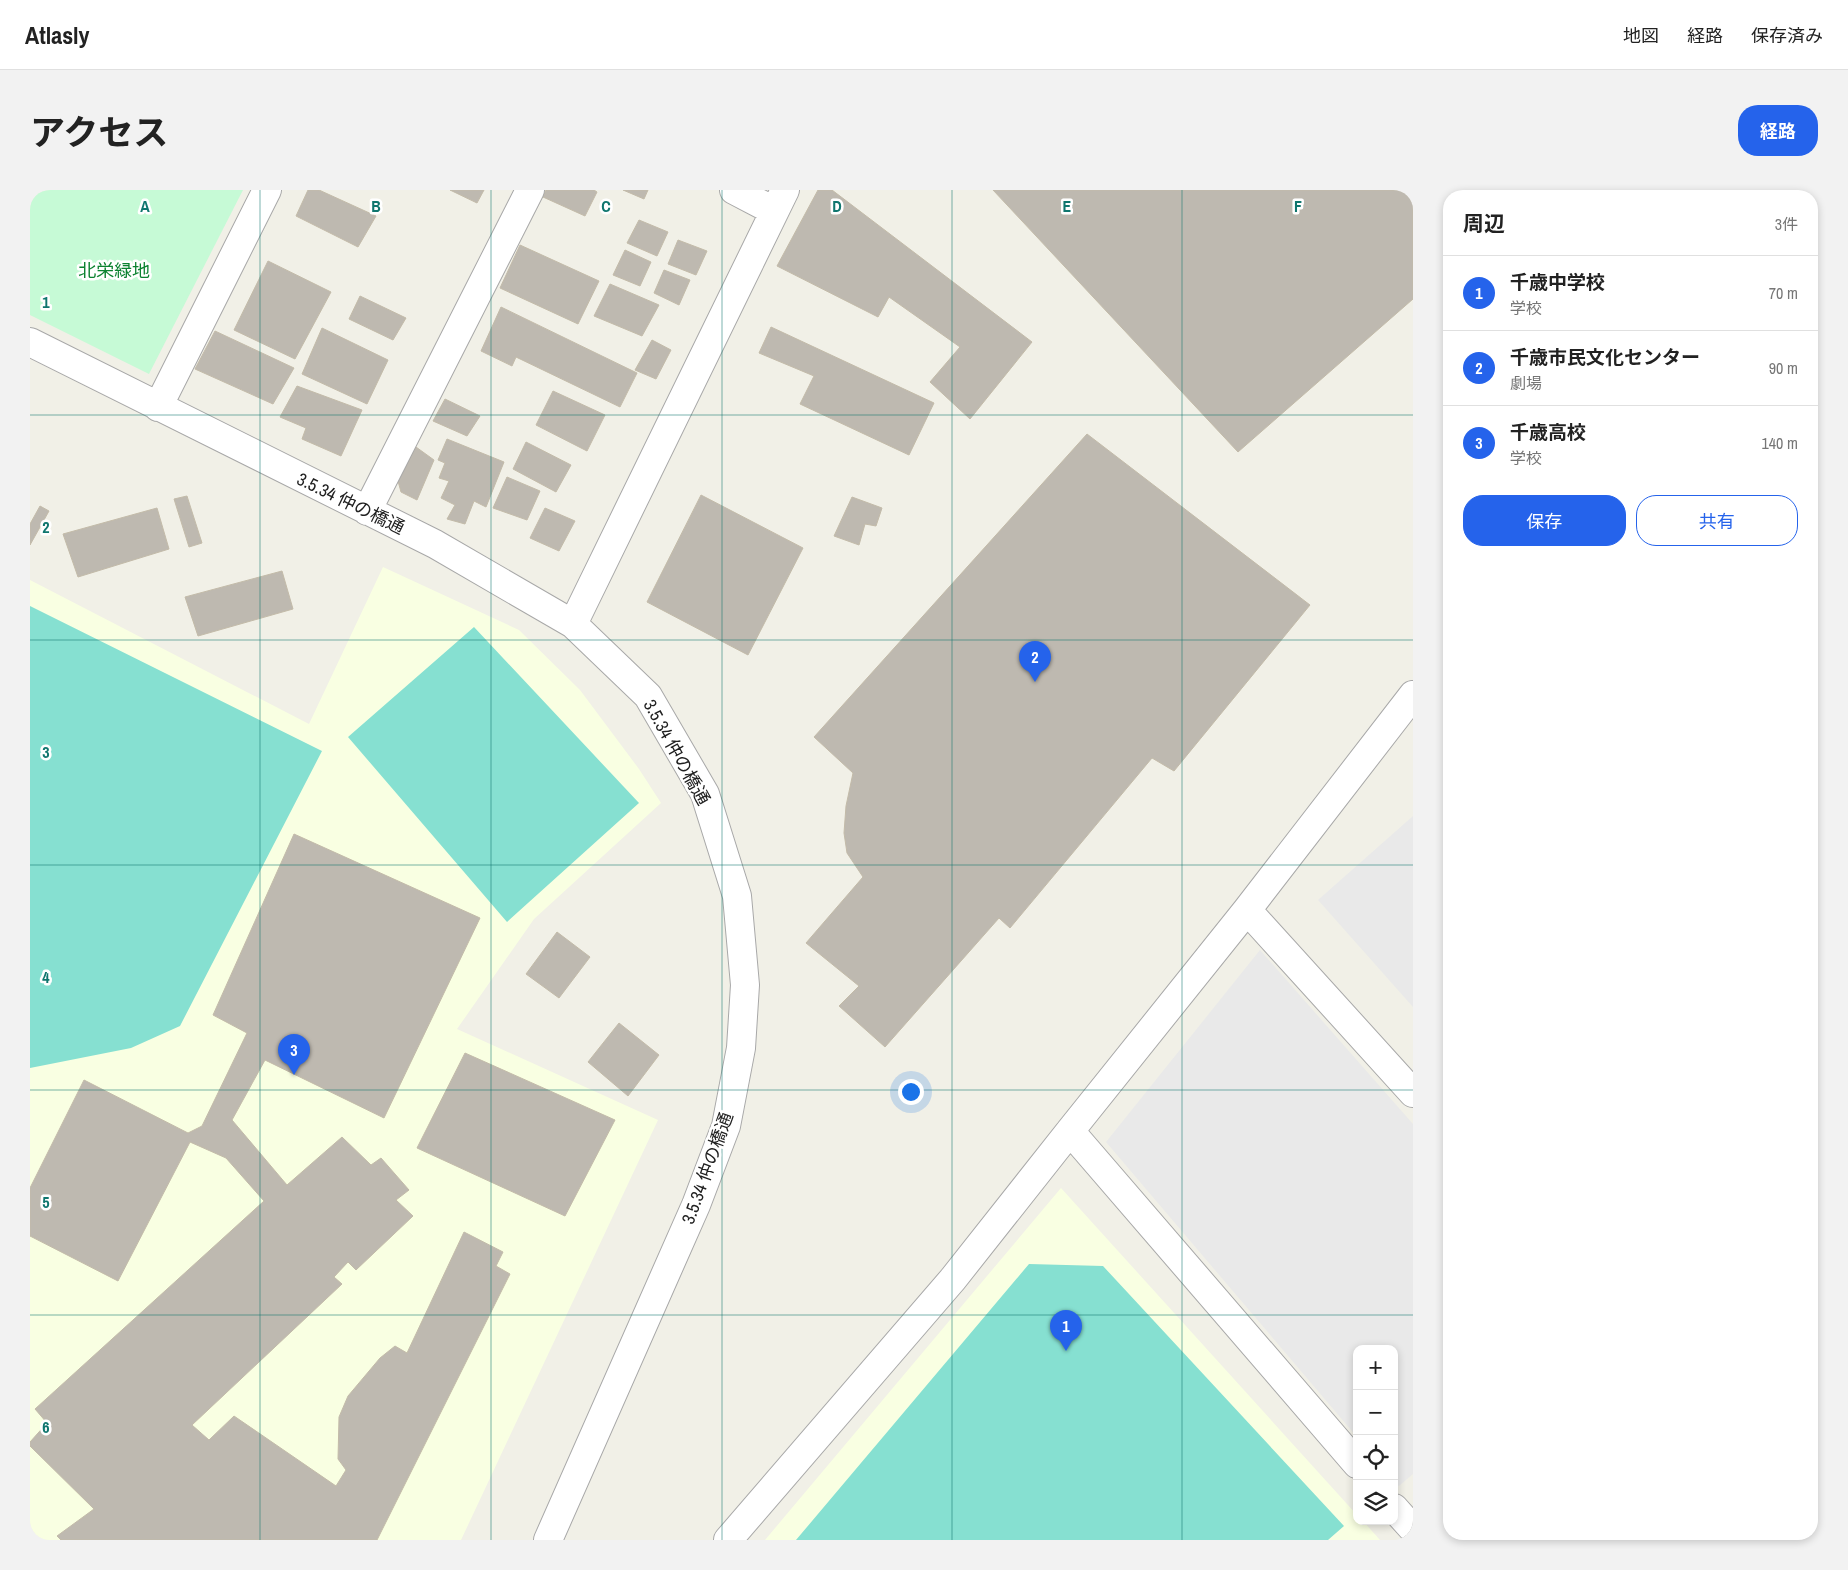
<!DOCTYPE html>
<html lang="ja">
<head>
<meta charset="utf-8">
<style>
  :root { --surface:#fff; --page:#f2f2f2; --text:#222; --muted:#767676; --line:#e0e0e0; --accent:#2563eb }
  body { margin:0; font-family:"Archivo Narrow","Noto Sans JP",sans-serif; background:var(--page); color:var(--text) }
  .controls { position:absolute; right:15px; bottom:15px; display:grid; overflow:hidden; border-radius:10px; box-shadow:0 2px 8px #0003 }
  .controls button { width:45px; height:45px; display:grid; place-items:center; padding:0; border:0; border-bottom:1px solid var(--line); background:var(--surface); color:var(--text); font:25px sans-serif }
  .you { position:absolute; left:880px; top:901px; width:18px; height:18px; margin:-12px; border:4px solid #fff; border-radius:50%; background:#1a73e8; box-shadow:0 0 0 8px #1a73e833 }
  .badge { display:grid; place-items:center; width:32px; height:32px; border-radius:50%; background:var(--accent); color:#fff; font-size:16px; font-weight:700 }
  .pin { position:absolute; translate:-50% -41px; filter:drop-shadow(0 1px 2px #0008) }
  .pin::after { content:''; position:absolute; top:26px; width:18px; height:15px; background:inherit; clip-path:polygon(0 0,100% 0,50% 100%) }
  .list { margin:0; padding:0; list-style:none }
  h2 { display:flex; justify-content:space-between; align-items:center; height:65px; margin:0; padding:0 20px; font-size:21px }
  h2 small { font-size:16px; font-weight:400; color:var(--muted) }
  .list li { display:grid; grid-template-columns:32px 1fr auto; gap:15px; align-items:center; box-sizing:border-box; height:75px; padding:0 20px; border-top:1px solid var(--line) }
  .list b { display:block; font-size:19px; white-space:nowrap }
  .list p { margin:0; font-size:16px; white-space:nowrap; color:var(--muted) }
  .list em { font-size:16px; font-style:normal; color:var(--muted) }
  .actions { display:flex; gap:10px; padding:15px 20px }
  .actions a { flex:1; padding:11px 0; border:1px solid var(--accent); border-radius:20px; text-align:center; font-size:18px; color:var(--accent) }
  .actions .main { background:var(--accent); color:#fff }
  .icon { flex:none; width:28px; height:28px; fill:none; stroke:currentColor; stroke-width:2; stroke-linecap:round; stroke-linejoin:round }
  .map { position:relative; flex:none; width:1383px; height:1350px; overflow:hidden; border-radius:20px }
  header { display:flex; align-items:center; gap:30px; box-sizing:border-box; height:70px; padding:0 25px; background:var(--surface); border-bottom:1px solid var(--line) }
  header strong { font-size:24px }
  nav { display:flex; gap:28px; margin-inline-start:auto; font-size:18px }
  .intro { display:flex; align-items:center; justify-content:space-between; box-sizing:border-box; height:120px; padding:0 30px }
  h1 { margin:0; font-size:35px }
  .button { padding:12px 22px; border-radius:20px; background:var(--accent); color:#fff; font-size:18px; font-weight:700 }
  main { display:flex; gap:30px; padding:0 30px }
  aside { flex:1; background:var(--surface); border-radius:20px; box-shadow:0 2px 8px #0003 }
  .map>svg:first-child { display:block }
  .education { fill:#f9ffe2 }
  .park { fill:#c6fad6 }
  .pitch { fill:#86e0d1 }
  .parking { fill:#e9e9e9 }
  .building { fill:#beb9b0; stroke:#c3bba9 }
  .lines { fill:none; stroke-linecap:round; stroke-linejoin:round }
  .minor-casing { stroke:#a8a8a8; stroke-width:30 }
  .minor { stroke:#fff; stroke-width:28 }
  .grid { fill:none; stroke:#0f766e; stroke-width:1; stroke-opacity:0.55 }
  .labels { text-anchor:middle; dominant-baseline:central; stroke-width:5; stroke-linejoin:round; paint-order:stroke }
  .park-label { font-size:18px; fill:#0b8230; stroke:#fff }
  .street-label { font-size:18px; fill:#212121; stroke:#fff }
  .grid-label { font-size:16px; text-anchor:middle; font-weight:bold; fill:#0f766e; stroke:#fff; stroke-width:5; stroke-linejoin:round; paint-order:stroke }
</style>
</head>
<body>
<header>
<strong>Atlasly</strong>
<nav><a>地図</a><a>経路</a><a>保存済み</a></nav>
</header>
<div class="intro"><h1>アクセス</h1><a class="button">経路</a></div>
<main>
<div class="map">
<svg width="1383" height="1350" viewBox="0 0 1383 1350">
  <rect width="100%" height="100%" fill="#f1f0e7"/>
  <!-- education -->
  <path class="education" d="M353 377 489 440 550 500 609 579 631 613 504 729 427 839 628 930 431 1350H0V390L279 534Z
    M1031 998 1327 1325V1331H1333L1350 1350H735Z"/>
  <!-- park -->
  <path class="park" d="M0 0H213L119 184 0 125Z"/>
  <!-- pitch -->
  <path class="pitch" d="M0 416 292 561 150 836 101 858 0 878Z
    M444 437 609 613 477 732 318 547Z
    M999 1074 1073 1076 1314 1336 1298 1350H766Z"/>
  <!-- parking -->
  <path class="parking" d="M1383 626V817L1288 710Z
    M1230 760 1383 934V1284L1369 1296 1364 1291V1159H1327V1247L1076 952Z"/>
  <!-- building -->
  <path class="building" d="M278 0H289L346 26 328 57 266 26Z
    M420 0H454L447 13Z
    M516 0H564L567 2 555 26 513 7Z
    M593 0H618L614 9Z
    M788 0H802L1002 152 940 229 900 192 930 157 859 107 848 127 747 76Z
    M963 0H1383V109L1208 262Z
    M609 30 638 42 627 66 597 53Z
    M648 50 677 61 666 85 638 74Z
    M490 55 569 91 548 134 470 98Z
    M595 60 621 72 610 96 583 85Z
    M238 71 301 102 265 169 204 140Z
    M634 80 660 90 649 115 624 103Z
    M580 94 629 115 612 146 564 126Z
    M330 106 376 128 363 150 319 129Z
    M471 117 607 183 590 217 486 167 482 176 451 161Z
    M741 137 904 213 879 265 770 214 784 186 729 163Z
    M292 138 358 170 337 214 272 184Z
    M185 141 264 178 243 214 165 179Z
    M622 150 641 160 626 189 605 180Z
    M267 196 332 220 311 266 272 249 276 238 250 227Z
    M523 201 575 225 557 261 506 235Z
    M415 209 450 226 437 246 403 231Z
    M1057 244 1280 415 1144 581 1122 568 980 738 969 728 855 857 809 816 829 796 776 753 833 687 817 663 814 643 816 616 823 583 784 547Z
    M417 249 474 272 456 317 444 311 435 334 417 329 425 315 411 308 419 291 409 288 415 273 408 270Z
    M496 252 541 275 526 302 483 279Z
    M386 257 404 270 387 310 371 302 368 291Z
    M477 287 510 301 497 330 463 318Z
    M671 305 773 358 718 465 617 412Z
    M157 306 172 353 159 357 144 309Z
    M822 307 852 318 846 336 835 334 829 355 804 346Z
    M10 316 19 321 0 355V334Z
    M127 318 139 359 48 387 33 344Z
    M515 318 545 331 529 361 500 348Z
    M252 381 263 419 168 446 155 407Z
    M264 644 450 728 354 928 235 870 202 930 257 995 312 947 341 975 351 968 379 1000 366 1010 383 1026 326 1080 318 1072 304 1087 312 1094 162 1235 179 1250 204 1226 306 1296 316 1280 308 1269 309 1227 318 1206 350 1168 365 1156 377 1163 434 1042 473 1062 466 1076 480 1084 347 1350H31L27 1346 64 1319 0 1256V1252L17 1233 5 1219 234 1011 196 968 160 952 88 1091 0 1046V998L54 890 158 943 172 936 217 843 183 825Z
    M527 742 560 767 529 808 496 784Z
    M589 833 629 865 598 906 558 872Z
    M435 863 585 930 535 1026 387 958Z"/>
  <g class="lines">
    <!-- minor casing -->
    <g class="minor-casing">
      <path id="minor" d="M704 0 744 21
        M0 152 405 354 543 434 618 506 675 604 707 706 715 795 711 858 696 936 666 1015 518 1350
        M128 217 237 0
        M337 321 500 0
        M543 434 755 0
        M1217 720 1383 903
        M1040 941 1327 1274
        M1364 1318 1383 1339
        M698 1350 923 1089 1040 941 1217 720 1383 505"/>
    </g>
    <!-- minor -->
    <use href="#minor" class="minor"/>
  </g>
  <!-- grid -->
  <path class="grid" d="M230 0V1350M461 0V1350M692 0V1350M922 0V1350M1152 0V1350M0 225H1383M0 450H1383M0 675H1383M0 900H1383M0 1125H1383"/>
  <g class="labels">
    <!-- park labels -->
    <g class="park-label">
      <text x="84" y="80">北栄緑地</text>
    </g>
    <!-- street labels -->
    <g class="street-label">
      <text transform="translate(321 313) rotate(26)">3.5.34 仲の橋通</text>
      <text transform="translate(647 562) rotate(61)">3.5.34 仲の橋通</text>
      <text transform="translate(677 978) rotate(-70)">3.5.34 仲の橋通</text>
    </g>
  </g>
  <g class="grid-label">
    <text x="115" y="22">A</text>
    <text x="346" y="22">B</text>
    <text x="576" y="22">C</text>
    <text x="807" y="22">D</text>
    <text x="1037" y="22">E</text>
    <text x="1268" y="22">F</text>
    <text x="16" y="118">1</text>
    <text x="16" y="343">2</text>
    <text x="16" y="568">3</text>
    <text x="16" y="793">4</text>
    <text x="16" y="1018">5</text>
    <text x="16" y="1243">6</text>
  </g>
</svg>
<div class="controls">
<button>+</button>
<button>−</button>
<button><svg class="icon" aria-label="locate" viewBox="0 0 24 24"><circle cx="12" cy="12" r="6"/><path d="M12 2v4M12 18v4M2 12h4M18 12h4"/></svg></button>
<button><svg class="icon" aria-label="layers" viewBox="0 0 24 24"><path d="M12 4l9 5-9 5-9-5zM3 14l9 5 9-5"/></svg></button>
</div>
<div class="you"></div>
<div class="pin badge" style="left:1036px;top:1161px">1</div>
<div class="pin badge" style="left:1005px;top:492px">2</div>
<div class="pin badge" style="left:264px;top:885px">3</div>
</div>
<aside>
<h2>周辺<small>3件</small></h2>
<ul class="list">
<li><span class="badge">1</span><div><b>千歳中学校</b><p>学校</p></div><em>70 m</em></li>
<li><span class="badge">2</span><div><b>千歳市民文化センター</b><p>劇場</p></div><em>90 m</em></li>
<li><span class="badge">3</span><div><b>千歳高校</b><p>学校</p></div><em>140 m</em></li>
</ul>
<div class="actions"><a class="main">保存</a><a>共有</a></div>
</aside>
</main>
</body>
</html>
